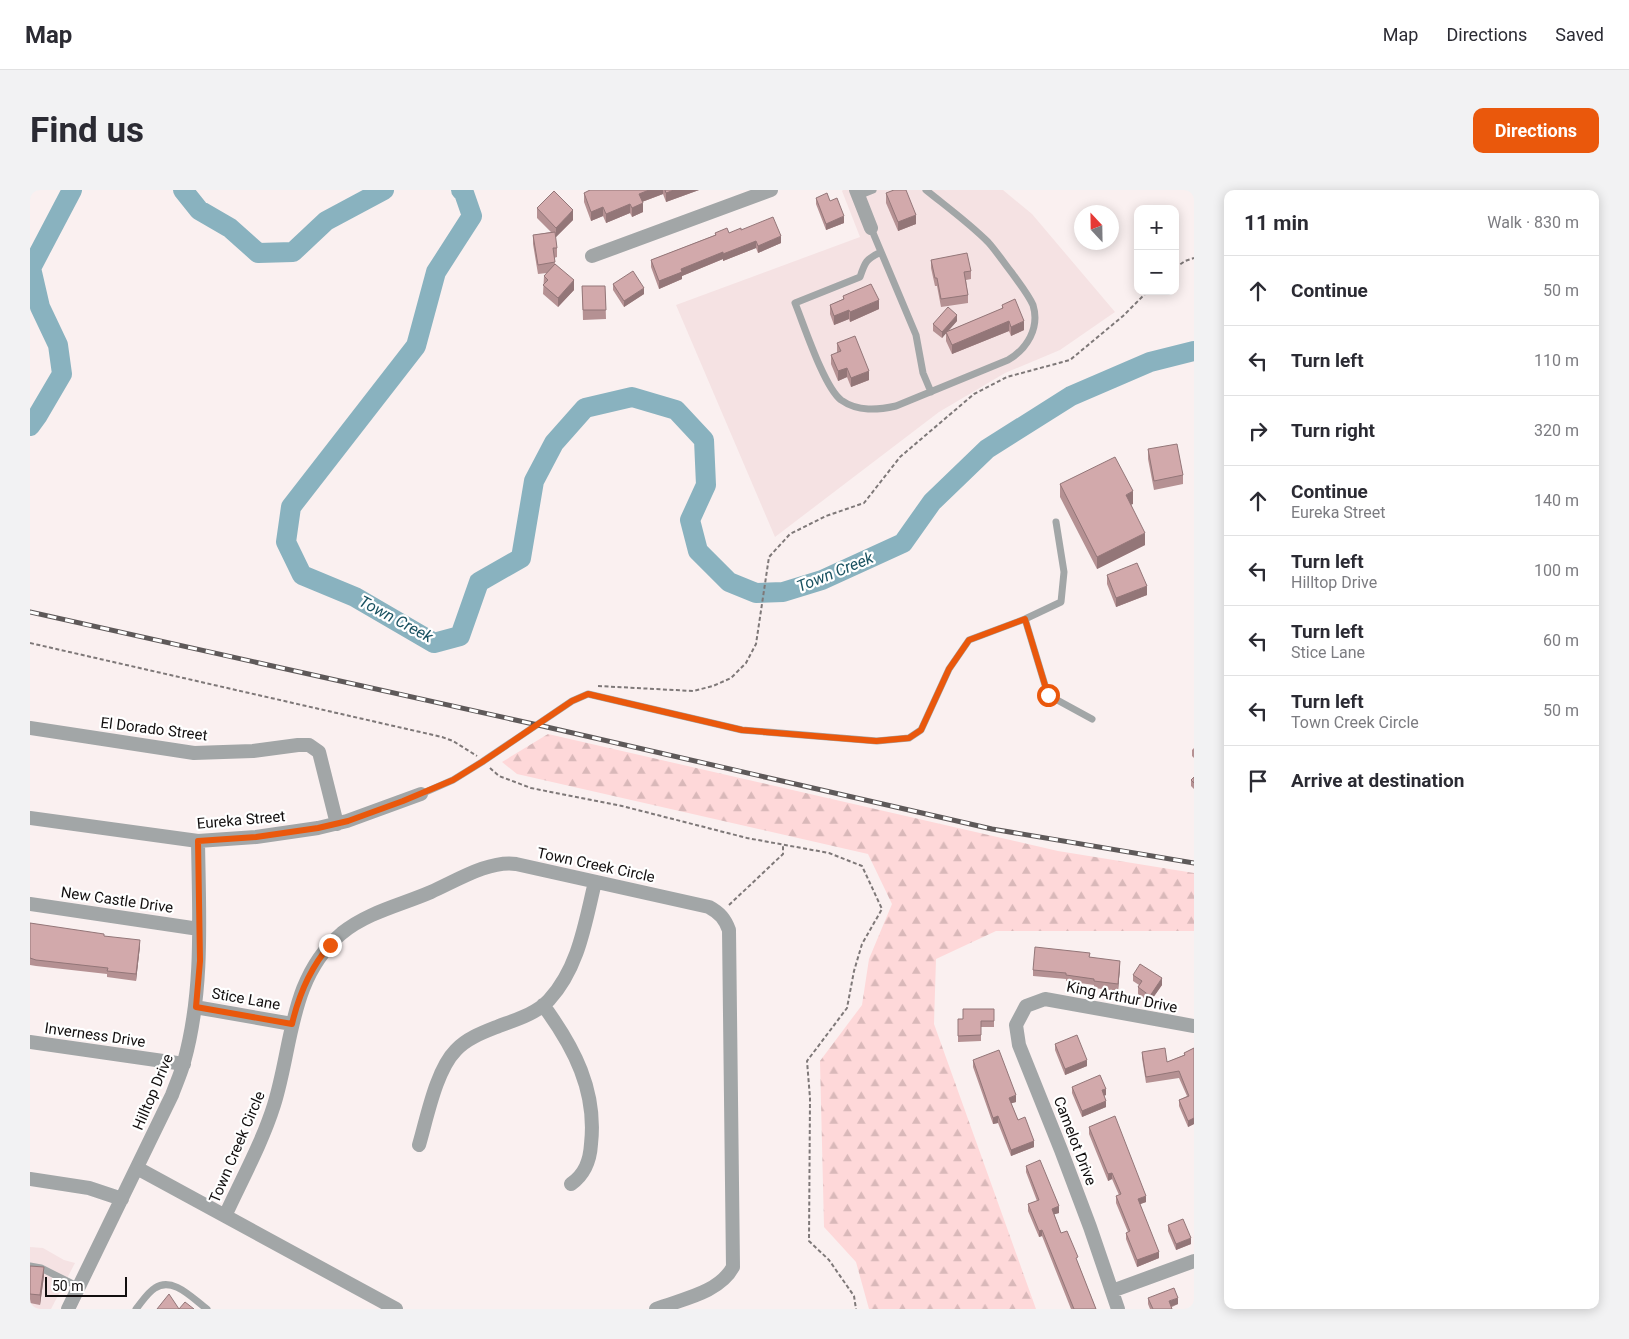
<!DOCTYPE html>
<html lang="en">
<head>
<meta charset="utf-8">
<style>
  :root { --surface:#fff; --page:#f2f2f3; --text:#2b2b33; --muted:#7c7c81; --line:#e1e1e2; --accent:#ea580c }
  body { margin:0; font-family:Roboto,sans-serif; background:var(--page); color:var(--text) }
  .controls { position:absolute; right:15px; top:15px; display:grid; overflow:hidden; border-radius:10px; box-shadow:0 2px 12px #0003 }
  .controls button { width:45px; height:45px; display:grid; place-items:center; padding:0; border:0; border-bottom:1px solid var(--line); background:var(--surface); color:var(--text); font:25px sans-serif }
  .compass { position:absolute; left:1044px; top:15px; width:45px; height:45px; border-radius:50%; background:var(--surface); box-shadow:0 2px 12px #0003; rotate:338deg }
  .scale { position:absolute; left:15px; bottom:12px; width:82px; box-sizing:border-box; padding-left:5px; border:2px solid #120f0f; border-top:0; font-size:14px; line-height:18px; white-space:nowrap; color:#120f0f; -webkit-text-stroke:4px #fff; paint-order:stroke }
  .stop { position:absolute; width:15px; height:15px; margin:-11px; border:4px solid #ea580c; border-radius:50%; background:#fff }
  .stop.end { background:#ea580c; border-color:#fff; box-shadow:0 1px 5px #0008 }
  .list { margin:0; padding:0; list-style:none }
  h2 { display:flex; justify-content:space-between; align-items:center; height:65px; margin:0; padding:0 20px; font-size:21px }
  h2 small { font-size:16px; font-weight:400; color:var(--muted) }
  .list li { display:grid; grid-template-columns:32px 1fr auto; gap:15px; align-items:center; box-sizing:border-box; height:70px; padding:0 20px; border-top:1px solid var(--line) }
  .list b { display:block; font-size:19px; white-space:nowrap }
  .list p { margin:0; font-size:16px; white-space:nowrap; color:var(--muted) }
  .list em { font-size:16px; font-style:normal; color:var(--muted) }
  .icon { flex:none; width:28px; height:28px; fill:none; stroke:currentColor; stroke-width:2; stroke-linecap:round; stroke-linejoin:round }
  .map { position:relative; flex:none; width:1164px; height:1119px; overflow:hidden; border-radius:10px }
  header { display:flex; align-items:center; gap:30px; box-sizing:border-box; height:70px; padding:0 25px; background:var(--surface); border-bottom:1px solid var(--line) }
  header strong { font-size:24px }
  nav { display:flex; gap:28px; margin-inline-start:auto; font-size:18px }
  .intro { display:flex; align-items:center; justify-content:space-between; box-sizing:border-box; height:120px; padding:0 30px }
  h1 { margin:0; font-size:35px }
  .button { padding:12px 22px; border-radius:10px; background:var(--accent); color:#fff; font-size:18px; font-weight:700 }
  main { display:flex; gap:30px; padding:0 30px }
  aside { flex:1; background:var(--surface); border-radius:10px; box-shadow:0 2px 12px #0003 }
  .map>svg:first-child { display:block }
  .built { fill:#f5e2e3 }
  .forest { fill:url(#forest-firs) }
  .lines { fill:none; stroke-linecap:round; stroke-linejoin:round }
  .river { stroke:#89b2bf; stroke-width:20 }
  .path { stroke:#7e7878; stroke-width:2; stroke-dasharray:4 2.5; stroke-linecap:butt }
  .lane { stroke:#a2a6a7; stroke-width:7 }
  .street { stroke:#a2a6a7; stroke-width:14 }
  .rail-casing { stroke:#5e5959; stroke-width:5 }
  .rail { stroke:#fff; stroke-width:3; stroke-dasharray:9; stroke-linecap:butt }
  .wall { fill:#b59193 }
  .shaded-wall { fill:#937678 }
  .building { fill:#d2a9ab; stroke:#937678 }
  .route { stroke:#ea580c; stroke-width:6 }
  .labels { text-anchor:middle; dominant-baseline:central; stroke-width:4.5; stroke-linejoin:round; paint-order:stroke }
  .street-label { font-size:15px; fill:#120f0f; stroke:#fff }
  .water-label { font-size:16px; font-style:italic; fill:#1a5261; stroke:#fff }
</style>
</head>
<body>
<header>
<strong>Map</strong>
<nav><a>Map</a><a>Directions</a><a>Saved</a></nav>
</header>
<div class="intro"><h1>Find us</h1><a class="button">Directions</a></div>
<main>
<div class="map">
<svg width="1164" height="1119" viewBox="0 0 1164 1119">
  <defs>
    <pattern id="forest-firs" width="22" height="20" patternUnits="userSpaceOnUse" patternTransform="scale(1.25)"><rect width="22" height="20" fill="#fed8d9"/><path d="M5 1l3.5 6h-7zM16 11l3.5 6h-7z" fill="#d9b8b9"/></pattern>
  </defs>
  <rect width="100%" height="100%" fill="#faf0f0"/>
  <!-- built -->
  <path class="built" d="M813 0H973L1002 24 1085 122 1030 160 975 183 909 222 745 347 646 115 830 47 812 1Z
    M0 1057 13 1058 34 1070 45 1073 21 1119H0Z"/>
  <!-- forest -->
  <path class="forest" d="M518 544 1028 661 1164 683V741H966L906 769 904 834 1006 1119H839L826 1072 794 1037 790 871 832 815 839 769 862 714 838 664 487 584 472 572Z"/>
  <g class="lines">
    <!-- river -->
    <path class="river" d="M153 0 169 20 200 38 228 63 263 62 296 31 354 0
      M431 0 434 3 442 26 406 82 386 156 261 317 256 352 272 385 325 407 404 453 430 446 449 392 491 368 504 291 524 253 555 218 602 207 646 220 674 250 676 295 660 330 668 361 699 392 726 403 753 402 792 390 873 353 902 312 957 259 1041 206 1120 172 1164 161
      M0 236 8 225 32 184 28 155 10 117 1 78 42 0"/>
    <!-- path -->
    <path class="path" d="M1145 78 1155 71 1164 68
      M0 453 412 547 423 551 447 566
      M568 496 663 501 683 496 701 488 716 473 726 454 739 367 760 344 796 326 834 313 870 267 944 204 977 187 1040 170 1093 126 1118 101
      M460 578 469 586 501 598 592 616 717 648 799 663 832 676 852 719 832 754 824 781 817 818 777 871 780 908 779 1051 799 1070 824 1106 826 1119
      M699 715 753 664V654"/>
    <!-- lane -->
    <path class="lane" d="M828 6 843 0
      M841 38 886 145 893 183 901 202
      M851 62C836 69 835 72 830 87L765 113C774 135 794 197 811 210 828 222 848 220 866 216L978 170C997 159 1010 138 1003 115 998 104 989 93 982 83 974 73 967 62 958 52 939 33 917 17 896 0
      M995 429 1018 505 1062 529
      M391 604 423 590 452 572 542 511 558 504 712 540 847 551 879 548 891 540 919 479 939 450 995 429 1031 412 1034 382 1026 332
      M0 1076 11 1078 49 1097
      M106 1119C112 1112 117 1103 125 1098 143 1086 163 1109 177 1119"/>
    <!-- street -->
    <path class="street" d="M826 0 841 38
      M562 66 741 0
      M0 538 164 563 223 561 268 555H279L289 562 307 634
      M0 628 168 651 226 647 288 638 317 631 391 604
      M0 714 169 739
      M513 815C544 857 567 901 561 954 560 971 555 984 541 994
      M165 817 262 834
      M0 852 154 874
      M389 955C397 928 406 880 426 860 437 848 454 842 469 836 485 830 506 824 519 810 549 777 555 733 565 692
      M107 978 366 1119
      M0 989 59 998 92 1009
      M195 1026C212 989 232 953 244 915 263 854 259 788 312 743 338 722 371 715 401 702 426 691 459 670 486 674L679 717C690 723 695 729 699 740L703 1077C689 1103 652 1109 626 1119
      M1082 1101 1164 1071
      M38 1119 142 905C146 894 151 883 154 872 174 800 169 725 168 651
      M1088 1119 1060 1037 1031 960 989 855 986 835 996 816 1015 809 1164 836"/>
    <!-- rail casing -->
    <g class="rail-casing">
      <path id="rail" d="M0 422 508 535 962 639 1164 673"/>
    </g>
    <!-- rail -->
    <use href="#rail" class="rail"/>
  </g>
  <!-- wall -->
  <path class="wall" d="M560 0H669L636 12 633 4 612 12 613 22 602 27 600 23 576 33 573 26 561 31 554 12V3Z
    M856 3 886 34 868 41 856 13Z
    M786 8 800 11 814 33 796 40 786 14Z
    M507 18 543 30 526 47 525 46 527 58V67L524 68 525 74 544 100 528 117 513 104 514 86 517 83 508 84 503 54V45L521 42 507 28Z
    M711 40 751 53 728 63 726 58 693 71V69L652 86V89L629 99 621 77V70L685 45V43H699Z
    M901 70 941 81V89L936 90 938 105V113L911 117 907 96H905L901 78Z
    M583 94 614 104 594 117 583 100Z
    M552 96H575L576 129 553 130Z
    M813 106 849 119 820 132 819 129 804 135 800 124V115L813 109Z
    M972 115 994 140 981 146 979 141 922 164 916 151V143L912 148 903 141V134L927 131 918 141 972 119Z
    M807 153 839 190 821 197 817 187 808 191 801 174V165L807 163Z
    M1118 259 1153 285V294L1124 300 1118 269Z
    M1030 294 1103 314H1101L1115 355 1067 379 1030 307Z
    M1077 385 1117 405 1086 417 1077 394Z
    M1164 558V568L1162 566V560Z
    M1164 587V599L1161 596V590Z
    M0 733 74 746 110 756 106 791 77 787V784L6 776 0 775Z
    M1060 767 1090 777 1088 801 1064 798V795L1036 791V789L1003 786V780Z
    M1103 785 1132 795 1120 812 1108 804V797L1109 795 1103 791Z
    M964 819V837H951V851L928 852V829H933Z
    M1025 854 1057 876 1035 885 1025 860Z
    M1164 858V934L1158 937 1149 916V910L1157 906 1149 888 1116 893 1112 868V862L1137 872 1154 865V863Z
    M943 870 986 912 981 913 988 930 1004 957 981 966 968 933 963 934 943 877Z
    M1042 897 1076 905 1074 906 1076 917 1052 927 1042 903Z
    M1059 937 1116 1012 1110 1014 1129 1068 1107 1077 1096 1049V1043L1098 1042 1086 1013V1006L1089 1005 1082 989 1078 991 1059 944Z
    M996 976 1029 1023 1024 1024 1031 1043 1048 1073 1066 1119H1041L1012 1046 1009 1047 998 1021V1014L1007 1011 996 982Z
    M1138 1035 1161 1054 1146 1060 1138 1041Z
    M0 1076 14 1086 10 1115 0 1113Z
    M1118 1108 1148 1114 1142 1117V1119H1120L1118 1114Z"/>
  <!-- shaded-wall -->
  <path class="shaded-wall" d="M619 0H633V4L609 13V4Z
    M644 0H669L636 12V3Z
    M613 13V22L602 27V18Z
    M600 14V23L576 33V24Z
    M573 17V26L561 31V22Z
    M543 20V30L526 47V38Z
    M886 25V34L868 41V32Z
    M814 26V33L796 40V34Z
    M751 46V53L728 63V56Z
    M726 51V58L693 71V64Z
    M693 62V69L652 86V89L629 99V91L651 79Z
    M544 90V100L528 117V108Z
    M614 98V104L594 117V111Z
    M849 110V119L820 132V122Z
    M819 120V129L804 135V126Z
    M927 125V131L912 148V142Z
    M979 131V141L922 164V155Z
    M994 131V140L981 146V137Z
    M817 178V187L808 191V181Z
    M839 181V190L821 197V188Z
    M1103 301V314L1096 317V305Z
    M1115 343V355L1067 379V367Z
    M1117 396V405L1086 417V408Z
    M110 750V756L106 791V784Z
    M1090 771V777L1088 801V794Z
    M1132 788V795L1120 812V806Z
    M1057 870V876L1035 885V879Z
    M1076 899V905L1072 906V900Z
    M986 905V912L979 914V908Z
    M1076 911V917L1052 927V921Z
    M968 926V933L963 934V928Z
    M1164 928V934L1158 937V931Z
    M1004 951V957L981 966V960Z
    M1082 983V989L1078 991V984Z
    M1116 1006V1012L1108 1015V1009Z
    M1029 1016V1023L1022 1025V1019Z
    M1012 1040V1046L1009 1047V1041Z
    M1161 1048V1054L1146 1060V1054Z
    M1129 1062V1068L1107 1077V1070Z
    M14 1077V1086L10 1115V1105Z
    M1148 1108V1114L1139 1117V1111Z"/>
  <!-- building -->
  <path class="building" d="M560 0H619L609 4 613 13 602 18 600 14 576 24 573 17 561 22 554 3Z
    M635 0H644L636 3Z
    M864 0H876L886 25 868 32 856 3Z
    M524 1 543 20 526 38 507 18Z
    M797 3 800 11 807 8 814 26 796 34 786 8Z
    M743 27 751 46 728 56 726 51 693 64V62L651 79 652 82 629 91 621 70 686 45 685 43 697 38 699 43 711 38V40Z
    M525 42 527 58H523L525 72 508 75 503 45Z
    M937 63 941 81 934 82 938 105 911 109 907 88H905L901 70Z
    M525 74 544 90 528 108 513 95 518 90 514 86Z
    M603 81 614 98 594 111 583 94Z
    M841 94 849 110 820 122 819 120 804 126 800 115 814 109 813 106Z
    M552 96H575L576 120H553Z
    M985 109 994 131 981 137 979 131 922 155 916 142 973 118 972 115Z
    M918 117 927 125 912 142 903 134Z
    M825 146 839 181 821 188 817 178 808 181 801 165 811 161 807 153Z
    M1147 254 1153 285 1124 291 1118 259Z
    M1085 267 1103 301 1096 305 1115 343 1067 367 1030 294Z
    M1107 373 1117 396 1086 408 1077 385Z
    M1164 587V593L1161 590Z
    M0 733 74 744V746L110 750 106 784 77 781 78 778 6 770 0 768Z
    M1005 757 1060 763 1059 767 1090 771 1088 794 1064 791V789L1036 785V783L1003 780Z
    M1110 774 1132 788 1120 806 1108 797 1112 791 1103 785Z
    M933 819H964V831H951V845L928 846V829H933Z
    M1047 845 1057 870 1035 879 1025 854Z
    M1135 858 1137 872 1155 865 1154 863 1164 858V928L1158 931 1149 910 1159 906 1149 881 1116 887 1112 862Z
    M969 860 986 905 979 908 988 930 995 927 1004 951 981 960 968 926 963 928 943 870Z
    M1070 885 1076 899 1072 900 1076 911 1052 921 1042 897Z
    M1085 926 1116 1006 1108 1009 1129 1062 1107 1070 1096 1043 1100 1041 1086 1006 1091 1004 1082 983 1078 984 1059 937Z
    M1010 970 1029 1016 1022 1019 1031 1043 1037 1041 1048 1067 1046 1068 1066 1119H1044L1012 1040 1009 1041 998 1014 1009 1010 996 976Z
    M1153 1029 1161 1048 1146 1054 1138 1035Z
    M0 1076 14 1077 10 1105 0 1104Z
    M1144 1098 1148 1108 1139 1111 1142 1119H1123L1118 1108Z
    M139 1104 149 1119H127Z
    M155 1112 164 1119H149Z"/>
  <g class="lines">
    <!-- route -->
    <path class="route" d="M300 755C280 778 269 804 262 834L166 817 170 771 168 651 226 647 288 638 318 631 373 611 423 590 452 572 542 511 558 504 712 540 846 551 879 548 891 540 919 479 939 450 995 429 1018 505"/>
  </g>
  <g class="labels">
    <!-- street labels -->
    <g class="street-label">
      <text transform="translate(124 539) rotate(7)">El Dorado Street</text>
      <text transform="translate(211 630) rotate(-5)">Eureka Street</text>
      <text transform="translate(566 675) rotate(12)">Town Creek Circle</text>
      <text transform="translate(87 710) rotate(8)">New Castle Drive</text>
      <text transform="translate(1092 807) rotate(11)">King Arthur Drive</text>
      <text transform="translate(216 809) rotate(10)">Stice Lane</text>
      <text transform="translate(65 845) rotate(8)">Inverness Drive</text>
      <text transform="translate(123 902) rotate(-67)">Hilltop Drive</text>
      <text transform="translate(1045 951) rotate(69)">Camelot Drive</text>
      <text transform="translate(207 957) rotate(-67)">Town Creek Circle</text>
    </g>
    <!-- water labels -->
    <g class="water-label">
      <text transform="translate(805 382) rotate(-22)">Town Creek</text>
      <text transform="translate(366 429) rotate(28)">Town Creek</text>
    </g>
  </g>
</svg>
<div class="controls">
<button>+</button>
<button>−</button>
</div>
<svg class="compass" viewBox="-18 -18 36 36"><path d="M0-13l5 13h-10z" fill="#e53935"/><path d="M0 13l5-13h-10z" fill="#7c7c81"/></svg>
<div class="scale">50 m</div>
<div class="stop" style="left:1018px;top:505px"></div>
<div class="stop end" style="left:300px;top:755px"></div>
</div>
<aside>
<h2>11 min<small>Walk · 830 m</small></h2>
<ul class="list">
<li><svg class="icon" aria-label="ahead" viewBox="0 0 24 24"><path d="M12 20V5M6 11l6-6 6 6"/></svg><div><b>Continue</b></div><em>50 m</em></li>
<li><svg class="icon" aria-label="left" viewBox="0 0 24 24"><path d="M17 20v-9H6M10 6l-5 5 5 5"/></svg><div><b>Turn left</b></div><em>110 m</em></li>
<li><svg class="icon" aria-label="right" viewBox="0 0 24 24"><path d="M7 20v-9h11M14 6l5 5-5 5"/></svg><div><b>Turn right</b></div><em>320 m</em></li>
<li><svg class="icon" aria-label="ahead" viewBox="0 0 24 24"><path d="M12 20V5M6 11l6-6 6 6"/></svg><div><b>Continue</b><p>Eureka Street</p></div><em>140 m</em></li>
<li><svg class="icon" aria-label="left" viewBox="0 0 24 24"><path d="M17 20v-9H6M10 6l-5 5 5 5"/></svg><div><b>Turn left</b><p>Hilltop Drive</p></div><em>100 m</em></li>
<li><svg class="icon" aria-label="left" viewBox="0 0 24 24"><path d="M17 20v-9H6M10 6l-5 5 5 5"/></svg><div><b>Turn left</b><p>Stice Lane</p></div><em>60 m</em></li>
<li><svg class="icon" aria-label="left" viewBox="0 0 24 24"><path d="M17 20v-9H6M10 6l-5 5 5 5"/></svg><div><b>Turn left</b><p>Town Creek Circle</p></div><em>50 m</em></li>
<li><svg class="icon" aria-label="arrive" viewBox="0 0 24 24"><path d="M6 21V4h12l-3 4 3 4H6"/></svg><div><b>Arrive at destination</b></div></li>
</ul>
</aside>
</main>
</body>
</html>
